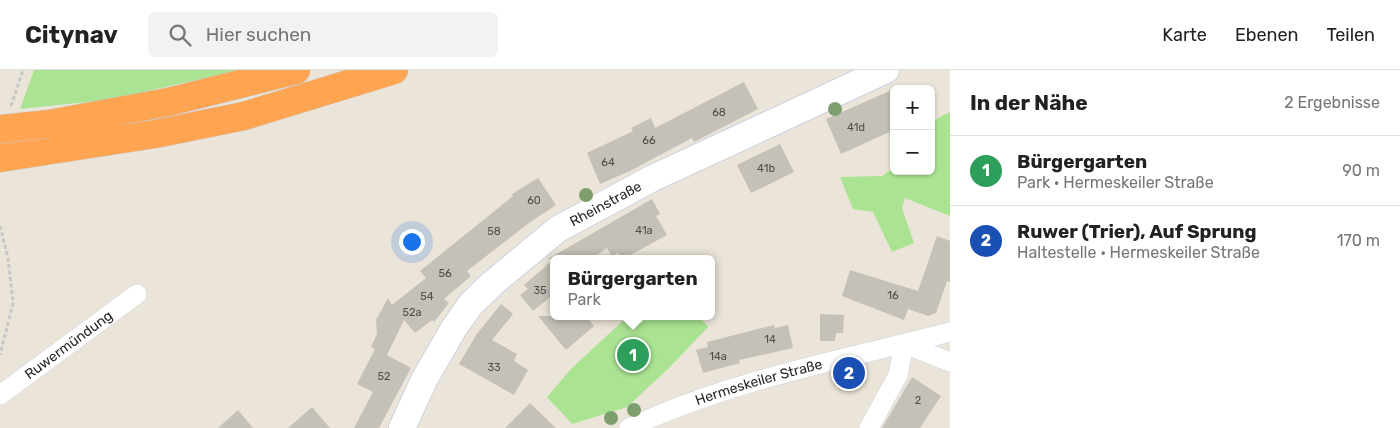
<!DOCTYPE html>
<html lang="de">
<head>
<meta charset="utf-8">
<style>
  :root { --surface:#fff; --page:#f2f2f2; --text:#222; --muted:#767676; --line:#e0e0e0; --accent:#b45309 }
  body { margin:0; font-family:Rubik,sans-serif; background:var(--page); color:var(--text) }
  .controls { position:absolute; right:15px; top:15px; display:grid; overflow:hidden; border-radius:8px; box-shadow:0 1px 4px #0004 }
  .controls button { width:45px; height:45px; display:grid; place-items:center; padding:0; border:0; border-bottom:1px solid var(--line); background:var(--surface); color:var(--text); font:25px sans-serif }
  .you { position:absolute; left:411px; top:171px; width:18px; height:18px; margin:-12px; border:4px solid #fff; border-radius:50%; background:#1a73e8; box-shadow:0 0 0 8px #1a73e833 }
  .badge { display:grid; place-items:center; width:32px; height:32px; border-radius:50%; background:var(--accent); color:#fff; font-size:16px; font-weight:700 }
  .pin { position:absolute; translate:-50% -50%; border:2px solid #fff; box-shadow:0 1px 5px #0006 }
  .popup { position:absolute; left:550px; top:185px; width:165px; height:65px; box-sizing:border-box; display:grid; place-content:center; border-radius:8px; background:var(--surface); filter:drop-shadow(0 1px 4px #0005); font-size:16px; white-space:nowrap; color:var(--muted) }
  .popup b { font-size:19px; color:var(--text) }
  .popup::after { content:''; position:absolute; left:50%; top:100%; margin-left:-10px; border:10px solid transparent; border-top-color:var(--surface) }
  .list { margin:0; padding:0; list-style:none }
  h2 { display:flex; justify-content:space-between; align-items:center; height:65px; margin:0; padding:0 20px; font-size:21px }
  h2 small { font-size:16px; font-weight:400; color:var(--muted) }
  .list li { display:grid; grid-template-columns:32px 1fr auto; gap:15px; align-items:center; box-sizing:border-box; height:70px; padding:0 20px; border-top:1px solid var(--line) }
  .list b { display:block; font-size:19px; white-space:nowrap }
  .list p { margin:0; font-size:16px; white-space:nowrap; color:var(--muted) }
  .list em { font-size:16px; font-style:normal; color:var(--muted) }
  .icon { flex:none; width:28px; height:28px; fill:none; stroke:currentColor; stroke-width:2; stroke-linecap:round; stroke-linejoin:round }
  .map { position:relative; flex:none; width:950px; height:358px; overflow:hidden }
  header { display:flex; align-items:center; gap:30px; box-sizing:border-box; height:70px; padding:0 25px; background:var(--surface); border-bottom:1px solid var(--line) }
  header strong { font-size:24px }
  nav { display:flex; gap:28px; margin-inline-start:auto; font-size:18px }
  .search { width:350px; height:45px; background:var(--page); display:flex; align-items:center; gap:12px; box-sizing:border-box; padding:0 18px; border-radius:8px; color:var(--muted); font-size:19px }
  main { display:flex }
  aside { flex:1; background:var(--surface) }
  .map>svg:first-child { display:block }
  .green { fill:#aae492 }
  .building { fill:#c6c1b8 }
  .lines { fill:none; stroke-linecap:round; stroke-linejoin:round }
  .street-casing { stroke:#ced1e2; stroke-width:20 }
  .secondary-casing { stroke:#ced1e2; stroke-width:28 }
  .highway-casing { stroke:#c7c7c7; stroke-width:29 }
  .path { stroke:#c7c7c7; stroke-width:3; stroke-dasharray:4 2.5; stroke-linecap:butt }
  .street { stroke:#fff; stroke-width:19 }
  .secondary { stroke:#fff; stroke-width:26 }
  .highway { stroke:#ffa450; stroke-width:28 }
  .highway-bridge-casing { stroke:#c7c7c7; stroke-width:29; stroke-linecap:butt }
  .highway-bridge { stroke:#ffa450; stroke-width:28 }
  .tree { fill:#7d9f6e }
  .labels { text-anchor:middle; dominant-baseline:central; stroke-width:4; stroke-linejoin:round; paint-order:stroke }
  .number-label { font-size:11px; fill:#504e4c }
  .street-label { font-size:14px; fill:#282828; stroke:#fff }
</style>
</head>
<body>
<header>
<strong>Citynav</strong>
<div class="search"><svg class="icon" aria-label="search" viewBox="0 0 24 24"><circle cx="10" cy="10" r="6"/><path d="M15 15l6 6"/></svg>Hier suchen</div>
<nav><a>Karte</a><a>Ebenen</a><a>Teilen</a></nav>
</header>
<main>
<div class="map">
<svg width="950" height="358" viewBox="0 0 950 358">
  <rect width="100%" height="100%" fill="#ebe4d8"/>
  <!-- green -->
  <path class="green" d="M34 0H241L107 30 20 39Z
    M950 42V146L905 128 902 138 914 173 892 182 873 142 853 139 840 107 882 106 894 98V101H931V54L938 48Z
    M628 246H699L708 257 668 299 627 337 572 354 547 327 572 298Z"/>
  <!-- building -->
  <path class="building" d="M744 12 758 39 694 72 692 68 630 101 600 114 587 83 633 61 631 58 651 48 655 58Z
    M894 19V60L841 84 826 49Z
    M780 74 794 102 751 123 737 95Z
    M538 108 556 135 529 153 467 201 471 206 444 229 449 233 434 252 432 250 415 263 404 250 387 285 411 298 379 358H354L373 322 357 314 375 279 371 277 377 264 376 250 388 228 392 235 426 208 420 201 513 126 512 124Z
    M652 129 660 144 656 146 667 165 623 189 618 183 612 186 607 178 591 189H548Z
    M937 166 950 171V212L947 211 936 243 928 246 908 239 904 250 842 226 850 200 918 221Z
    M554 189V224L533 241 520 225 528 219 524 215Z
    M501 234 513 244 492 270 517 284 514 291 528 300 514 325 459 294 476 265Z
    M820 244 844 245 843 263H836L835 271H820Z
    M538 246H586L594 256 566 280Z
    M774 255 775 258 788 255 793 278 739 290 740 293 703 303 696 280 708 277 707 272Z
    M912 307 941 326 920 358H882Z
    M530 333 556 358H505Z
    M312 337 330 358H288Z
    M238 340 253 358H218Z"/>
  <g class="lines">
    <!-- street casing -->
    <g class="street-casing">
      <g id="street">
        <path id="s1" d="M0 325 137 224"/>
        <path id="s2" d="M629 358C730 310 842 290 950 262"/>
        <path d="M869 358 898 305 904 274 950 292"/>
      </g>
    </g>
    <!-- secondary casing -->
    <g class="secondary-casing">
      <g id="secondary">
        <path id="s3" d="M402 358 424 310 454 258 471 234 494 212 558 159 653 108 886 0"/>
      </g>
    </g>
    <!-- highway casing -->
    <g class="highway-casing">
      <path id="highway" d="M49 54 168 32 296 0
        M0 88 155 64 244 46 394 0"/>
    </g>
    <!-- path -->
    <path class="path" d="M11 36 23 0
      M0 156 8 188 13 233 0 285"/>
    <!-- street -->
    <use href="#street" class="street"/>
    <!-- secondary -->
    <use href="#secondary" class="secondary"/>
    <!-- highway -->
    <use href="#highway" class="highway"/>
    <!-- highway-bridge casing -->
    <g class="highway-bridge-casing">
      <path id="highway-bridge" d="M0 59 49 54"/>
    </g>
    <!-- highway-bridge -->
    <use href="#highway-bridge" class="highway-bridge"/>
  </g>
  <!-- trees -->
  <g class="tree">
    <circle cx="835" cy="39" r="7"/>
    <circle cx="586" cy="125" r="7"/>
    <circle cx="634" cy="340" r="7"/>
    <circle cx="611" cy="348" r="7"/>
  </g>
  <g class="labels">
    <!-- number labels -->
    <g class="number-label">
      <text x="719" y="42">68</text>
      <text x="856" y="57">41d</text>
      <text x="649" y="70">66</text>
      <text x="608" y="92">64</text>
      <text x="766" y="98">41b</text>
      <text x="534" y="130">60</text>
      <text x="644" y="160">41a</text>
      <text x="494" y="161">58</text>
      <text x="445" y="203">56</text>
      <text x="540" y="220">35</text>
      <text x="893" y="225">16</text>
      <text x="427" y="226">54</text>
      <text x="412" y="242">52a</text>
      <text x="770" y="269">14</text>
      <text x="718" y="286">14a</text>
      <text x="494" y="297">33</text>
      <text x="384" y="306">52</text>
      <text x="918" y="330">2</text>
    </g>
    <!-- street labels -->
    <g class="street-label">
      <text stroke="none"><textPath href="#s3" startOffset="311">Rheinstraße</textPath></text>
      <text stroke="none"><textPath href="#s1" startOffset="85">Ruwermündung</textPath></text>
      <text stroke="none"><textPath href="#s2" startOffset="138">Hermeskeiler Straße</textPath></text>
    </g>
  </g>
</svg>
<div class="controls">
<button>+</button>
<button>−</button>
</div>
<div class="you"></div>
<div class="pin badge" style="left:633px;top:285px;background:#2e9e5b">1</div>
<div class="popup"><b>Bürgergarten</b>Park</div>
<div class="pin badge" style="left:849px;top:303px;background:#1a4fb4">2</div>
</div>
<aside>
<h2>In der Nähe<small>2 Ergebnisse</small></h2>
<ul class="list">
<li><span class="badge" style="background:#2e9e5b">1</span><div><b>Bürgergarten</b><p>Park · Hermeskeiler Straße</p></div><em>90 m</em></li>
<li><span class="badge" style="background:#1a4fb4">2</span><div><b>Ruwer (Trier), Auf Sprung</b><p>Haltestelle · Hermeskeiler Straße</p></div><em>170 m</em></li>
</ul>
</aside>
</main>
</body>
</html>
